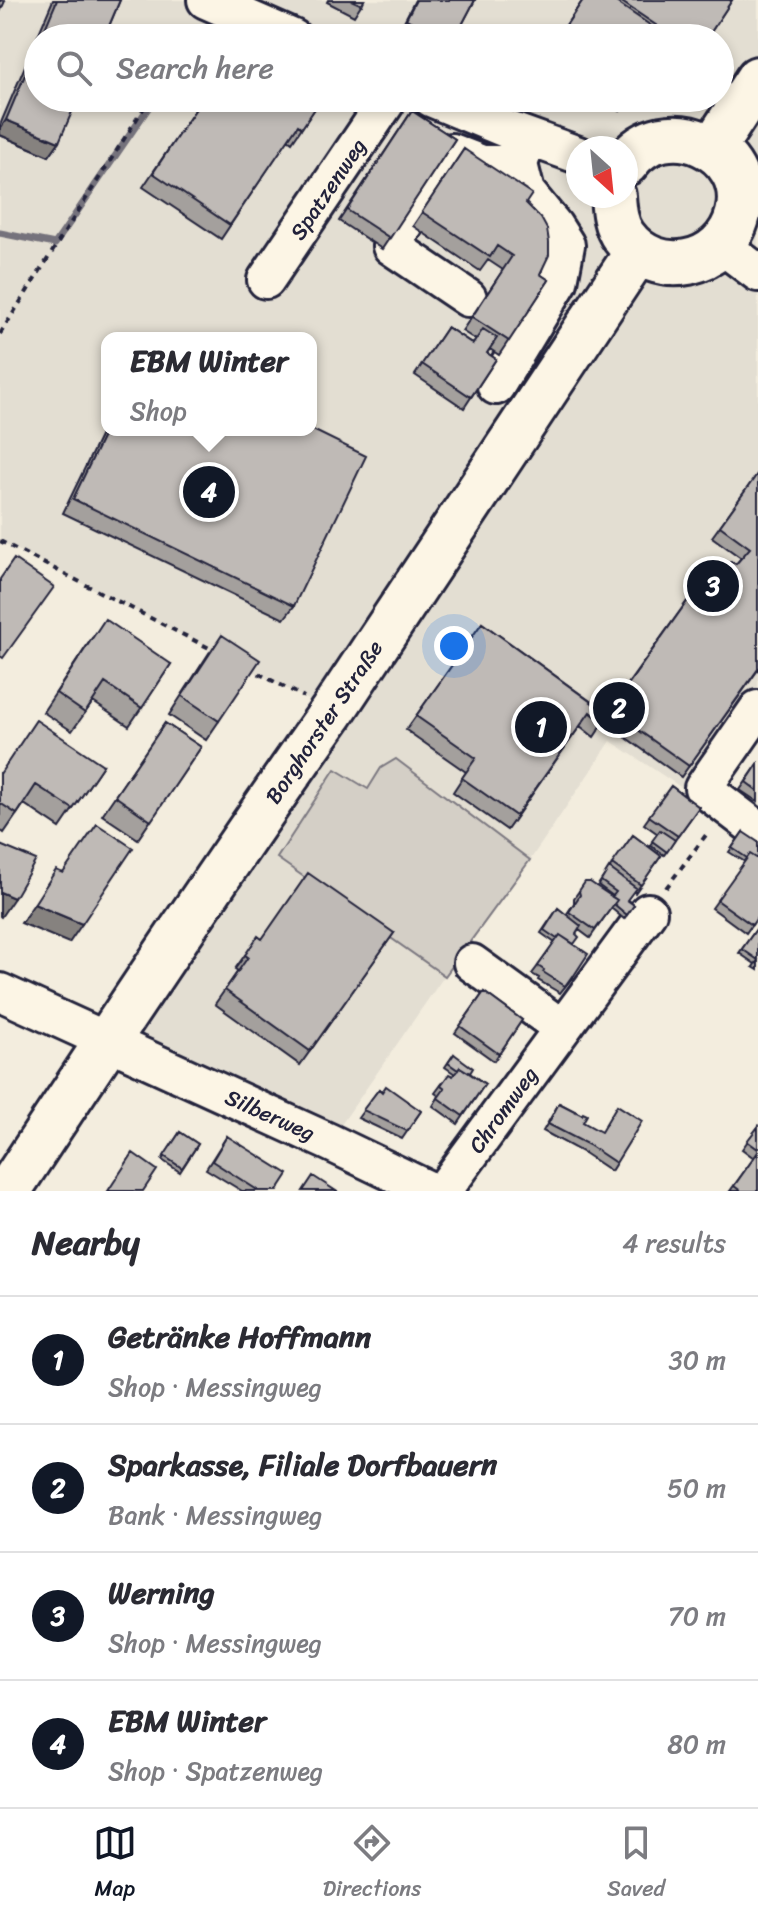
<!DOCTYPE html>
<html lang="en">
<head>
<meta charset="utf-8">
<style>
  :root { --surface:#fff; --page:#f7f7f7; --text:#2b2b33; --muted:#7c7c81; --line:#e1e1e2; --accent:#111827 }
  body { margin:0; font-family:Sriracha,sans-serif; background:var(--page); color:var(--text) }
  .compass { position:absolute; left:566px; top:136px; width:72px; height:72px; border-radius:50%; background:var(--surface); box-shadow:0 4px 12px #0003; rotate:153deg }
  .you { position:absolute; left:454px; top:646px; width:28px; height:28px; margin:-20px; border:6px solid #fff; border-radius:50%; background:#1a73e8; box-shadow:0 0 0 12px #1a73e833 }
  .badge { display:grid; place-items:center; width:52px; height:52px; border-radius:50%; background:var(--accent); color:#fff; font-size:26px; font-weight:700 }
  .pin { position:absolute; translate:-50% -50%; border:4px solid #fff; box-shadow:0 2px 8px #0006 }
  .popup { position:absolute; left:101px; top:332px; width:216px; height:104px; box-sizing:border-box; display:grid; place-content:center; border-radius:16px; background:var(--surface); filter:drop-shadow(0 2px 6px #0005); font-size:26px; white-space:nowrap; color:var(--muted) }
  .popup b { font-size:30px; color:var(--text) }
  .popup::after { content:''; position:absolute; left:50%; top:100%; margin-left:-16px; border:16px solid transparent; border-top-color:var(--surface) }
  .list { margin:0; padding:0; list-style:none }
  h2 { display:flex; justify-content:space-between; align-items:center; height:104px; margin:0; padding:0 32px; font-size:34px }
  h2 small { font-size:26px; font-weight:400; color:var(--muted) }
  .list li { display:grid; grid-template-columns:52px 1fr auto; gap:24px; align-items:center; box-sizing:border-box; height:128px; padding:0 32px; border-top:2px solid var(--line) }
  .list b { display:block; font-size:30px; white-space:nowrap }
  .list p { margin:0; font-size:26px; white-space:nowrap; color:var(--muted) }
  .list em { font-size:26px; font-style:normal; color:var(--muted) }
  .icon { flex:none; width:44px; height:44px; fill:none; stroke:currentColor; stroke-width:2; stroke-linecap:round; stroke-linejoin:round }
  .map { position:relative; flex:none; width:758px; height:1191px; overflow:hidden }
  .search { position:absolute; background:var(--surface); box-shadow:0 4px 12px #0003; left:24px; right:24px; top:24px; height:88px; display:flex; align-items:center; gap:20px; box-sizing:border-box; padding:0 28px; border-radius:44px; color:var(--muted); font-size:30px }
  .sheet { height:616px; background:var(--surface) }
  nav { display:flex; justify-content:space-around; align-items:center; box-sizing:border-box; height:112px; border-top:2px solid var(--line); background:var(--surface); font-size:22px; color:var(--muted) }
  nav a { display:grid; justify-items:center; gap:4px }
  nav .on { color:var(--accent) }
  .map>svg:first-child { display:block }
  .built { fill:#e3ded2; fill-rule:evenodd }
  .green { fill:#d4cfc6; stroke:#7b7880; stroke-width:2 }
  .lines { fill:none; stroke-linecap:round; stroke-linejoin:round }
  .stream { stroke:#75727b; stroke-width:7 }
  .minor-casing { stroke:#22223b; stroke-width:42 }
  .major-casing { stroke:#22223b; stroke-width:50 }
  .path { stroke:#22223b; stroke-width:4; stroke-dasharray:6 6; stroke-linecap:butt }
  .minor { stroke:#fcf5e5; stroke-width:36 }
  .major { stroke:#fcf5e5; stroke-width:44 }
  .wall { fill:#a4a09d; stroke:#22223b; stroke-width:2 }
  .shaded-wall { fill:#86827f; stroke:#22223b; stroke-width:2 }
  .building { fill:#bfbab6; stroke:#22223b; stroke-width:2 }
  .labels { text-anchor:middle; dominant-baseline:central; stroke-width:6; stroke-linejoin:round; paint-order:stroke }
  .street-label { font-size:22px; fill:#22223b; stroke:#fcf5e5 }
</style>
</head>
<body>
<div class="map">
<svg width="758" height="1191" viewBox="0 0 758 1191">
  <rect width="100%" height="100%" fill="#f3edde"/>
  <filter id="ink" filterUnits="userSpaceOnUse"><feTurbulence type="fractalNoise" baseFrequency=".0125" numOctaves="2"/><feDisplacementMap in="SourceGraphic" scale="16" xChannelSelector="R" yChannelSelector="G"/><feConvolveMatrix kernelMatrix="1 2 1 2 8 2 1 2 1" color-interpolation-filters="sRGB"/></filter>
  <g filter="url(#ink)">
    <!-- built -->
    <path class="built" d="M0 0H758V703L685 790 611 741 530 860 527 857 329 1142 107 1041 332 712 0 541ZM38 38H720V98H38ZM578 148H626V196H578ZM107 338H311V430H107Z"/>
    <!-- green -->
    <path class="green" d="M396 759 530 860 445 976 277 858 335 769 368 789 381 768Z"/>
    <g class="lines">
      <!-- stream -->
      <path class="stream" d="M196 38 202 30
        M0 233 55 244 155 98"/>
      <!-- minor casing -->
      <g class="minor-casing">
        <path id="minor" d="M206 0 293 38
          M431 98 506 129 578 155
          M721 245 758 273
          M266 280 389 98
          M468 298 391 246 451 152 482 164H519
          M496 386 559 282 566 245 554 226 526 192 519 164 528 138
          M758 709 703 788 758 830
          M472 963 562 1028
          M0 992 329 1142 431 1191
          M443 1191 648 912"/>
      </g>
      <!-- major casing -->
      <g class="major-casing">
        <path id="major" d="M713 148 758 79
          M613 196C614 210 615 225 624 237 656 281 725 267 738 214 754 149 665 109 626 163
          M8 1191C114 1030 221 869 332 712L638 251"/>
      </g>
      <!-- path -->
      <path class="path" d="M189 38 196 27
        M0 334 150 98
        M0 541 215 651
        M248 668 304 697
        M666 888 709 831"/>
      <!-- minor -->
      <use href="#minor" class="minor"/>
      <!-- major -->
      <use href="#major" class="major"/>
    </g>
    <!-- wall -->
    <path class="wall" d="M53 0H120L104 38H38V98L59 142 49 156 0 135V125Z
      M328 0H364L354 16 327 2Z
      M415 0H475L455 38H423L401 27Z
      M583 0H732L707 38H557Z
      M203 98H322L292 142 288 139 221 239 143 187Z
      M601 98H629L620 111Z
      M412 111 455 139 382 249 339 221Z
      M464 149 526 203 540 274 549 280 499 355 490 349 487 353 496 359 464 408 415 375 447 327 473 344 476 340 462 331 503 270 488 260 480 271 413 226Z
      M107 422V430L294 606 284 619 63 513Z
      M758 473V670L681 777 604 722 594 737 580 726 507 830 453 792 466 772 406 730 482 623 607 713 713 565 736 564 741 558 712 537Z
      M92 638 171 664 129 726 93 702 72 731 43 712Z
      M209 653 219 721 206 740 169 715Z
      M165 723 201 747 138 839 102 815Z
      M758 764V802L740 790Z
      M103 765 60 828 24 804 4 833 0 830V773Z
      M671 786 699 807 664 855 650 845 658 834 644 824Z
      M743 832 758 916 746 933 712 908 745 862 729 852Z
      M633 835 661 856 635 893 633 891 627 900 634 905 624 919 611 908 590 938 579 930 576 934 574 944 573 977 560 993 538 980 539 978 532 974 555 943 541 933 558 908 566 915 574 903V898L579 891 612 897 613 896 598 885Z
      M757 928 758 929V970L753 967 755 964 739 953Z
      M394 933 300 1065 215 1004 238 971 235 969 245 955 262 939Z
      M484 992 522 1020 494 1061 455 1033Z
      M454 1054 470 1073 485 1084 458 1124 433 1106 439 1096 435 1093 441 1085 455 1074 445 1067Z
      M379 1089 421 1111 402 1139 358 1118Z
      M559 1103 582 1115 583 1122 616 1163 611 1171 584 1153 543 1131Z
      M758 1127V1191H730L754 1158 742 1149Z
      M180 1132 198 1144 180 1172 162 1160Z
      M227 1136 277 1191H242L206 1169Z"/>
    <!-- shaded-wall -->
    <path class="shaded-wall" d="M6 120 59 142 49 156 0 135V129Z
      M0 892 14 898 1 917 0 916Z
      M34 904 82 924 69 943 21 923Z"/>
    <!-- building -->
    <path class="building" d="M0 0 5 1 0 12Z
      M57 0H120L104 38H41Z
      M351 0H364L362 5Z
      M416 0H475L455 38H443L406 19Z
      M583 0H613L669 38H568L561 33Z
      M619 0H732L707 38H675Z
      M38 44V98H78L59 142 6 120Z
      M203 98H322L302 128 298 125 230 225 153 173Z
      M617 98H629L625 104Z
      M412 111 455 139 390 238 347 210Z
      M464 149 532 194 526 203 541 218 547 229 549 242V255L540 274 549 280 509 341 472 317 512 256 497 246 490 257 422 212Z
      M447 327 473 344 483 329 497 338 487 353 496 359 471 397 422 364Z
      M107 428V430L311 429 366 456 294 606 73 499Z
      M758 473V669L689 766 610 710 713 565 731 562 736 564 750 548 720 526Z
      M14 559 54 587 3 658 0 656V579Z
      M105 619 171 664 142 708 105 683 85 713 56 693Z
      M482 623 609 715 604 723 590 712 516 816 462 778 476 758 416 716Z
      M222 635 260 660 219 721 182 696Z
      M36 720 103 765 73 809 36 785 17 814 0 803V774Z
      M165 723 201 747 151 821 115 796Z
      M758 764V791L746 782Z
      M671 786 699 807 678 836 649 816Z
      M97 824 133 848 82 924 34 904 56 870 63 873Z
      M660 830 675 840 667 852 652 841Z
      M743 832 758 842V859L750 854 747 858 732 848Z
      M633 835 661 856 641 885 612 864Z
      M0 845 36 860 14 898 0 892Z
      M750 854 758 859V916L752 925 717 900Z
      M609 868 636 888 627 900 634 905 627 915 614 904 617 900 612 897 616 892 601 881Z
      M308 873 394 933 310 1051 225 990 248 957 245 955 258 936 262 939Z
      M585 882H590L617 900 595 930 569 912 580 895 579 891Z
      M558 908 581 926 576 934 579 937 574 944 560 935 557 939 544 930Z
      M757 928 758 929V964L756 963 758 960 742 949Z
      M560 935 588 954 573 977 572 976 565 986 543 972 544 970 538 966Z
      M484 992 522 1020 499 1054 460 1026Z
      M454 1054 473 1068 470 1073 460 1067 458 1070 448 1063Z
      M460 1067 485 1084 463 1116 438 1098 445 1088 441 1085 449 1074 453 1076Z
      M386 1086 421 1111 407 1131 363 1110 379 1089 382 1092Z
      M559 1103 582 1115 583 1113 587 1115 583 1122 601 1132 617 1105 642 1121 616 1163 589 1145 548 1124Z
      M758 1127V1149L747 1141Z
      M180 1132 198 1144 182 1168 164 1156Z
      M227 1136 288 1174 277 1191H259L212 1161Z
      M758 1152V1191H741L734 1186Z
      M133 1153 157 1170 143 1191H108Z
      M313 1176 336 1191H303Z"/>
  </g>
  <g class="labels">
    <!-- street labels -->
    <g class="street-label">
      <text transform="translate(328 189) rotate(-56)">Spatzenweg</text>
      <text transform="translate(324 722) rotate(-56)">Borghorster Straße</text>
      <text transform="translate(503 1110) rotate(-54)">Chromweg</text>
      <text transform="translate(270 1115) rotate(24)">Silberweg</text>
    </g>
  </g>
</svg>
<svg class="compass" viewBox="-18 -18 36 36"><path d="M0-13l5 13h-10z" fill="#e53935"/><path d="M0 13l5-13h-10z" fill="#7c7c81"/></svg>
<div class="you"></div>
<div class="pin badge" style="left:541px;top:727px">1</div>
<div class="pin badge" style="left:619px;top:708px">2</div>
<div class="pin badge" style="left:713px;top:586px">3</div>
<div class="pin badge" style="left:209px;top:492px">4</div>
<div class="popup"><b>EBM Winter</b>Shop</div>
<div class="search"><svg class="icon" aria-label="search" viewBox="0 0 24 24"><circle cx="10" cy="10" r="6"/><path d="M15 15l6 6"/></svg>Search here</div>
</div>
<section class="sheet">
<h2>Nearby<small>4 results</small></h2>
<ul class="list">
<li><span class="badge">1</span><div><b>Getränke Hoffmann</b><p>Shop · Messingweg</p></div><em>30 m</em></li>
<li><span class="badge">2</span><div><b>Sparkasse, Filiale Dorfbauern</b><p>Bank · Messingweg</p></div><em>50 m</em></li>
<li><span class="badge">3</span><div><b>Werning</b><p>Shop · Messingweg</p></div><em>70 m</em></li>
<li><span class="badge">4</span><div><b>EBM Winter</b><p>Shop · Spatzenweg</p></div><em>80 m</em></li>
</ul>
</section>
<nav>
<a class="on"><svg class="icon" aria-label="map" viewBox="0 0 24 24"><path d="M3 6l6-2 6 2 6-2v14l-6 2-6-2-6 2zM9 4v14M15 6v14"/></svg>Map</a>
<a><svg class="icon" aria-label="directions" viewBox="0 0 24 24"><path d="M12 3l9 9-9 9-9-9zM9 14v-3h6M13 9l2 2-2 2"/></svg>Directions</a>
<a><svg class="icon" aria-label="saved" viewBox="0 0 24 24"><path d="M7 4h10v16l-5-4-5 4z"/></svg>Saved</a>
</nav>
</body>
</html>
